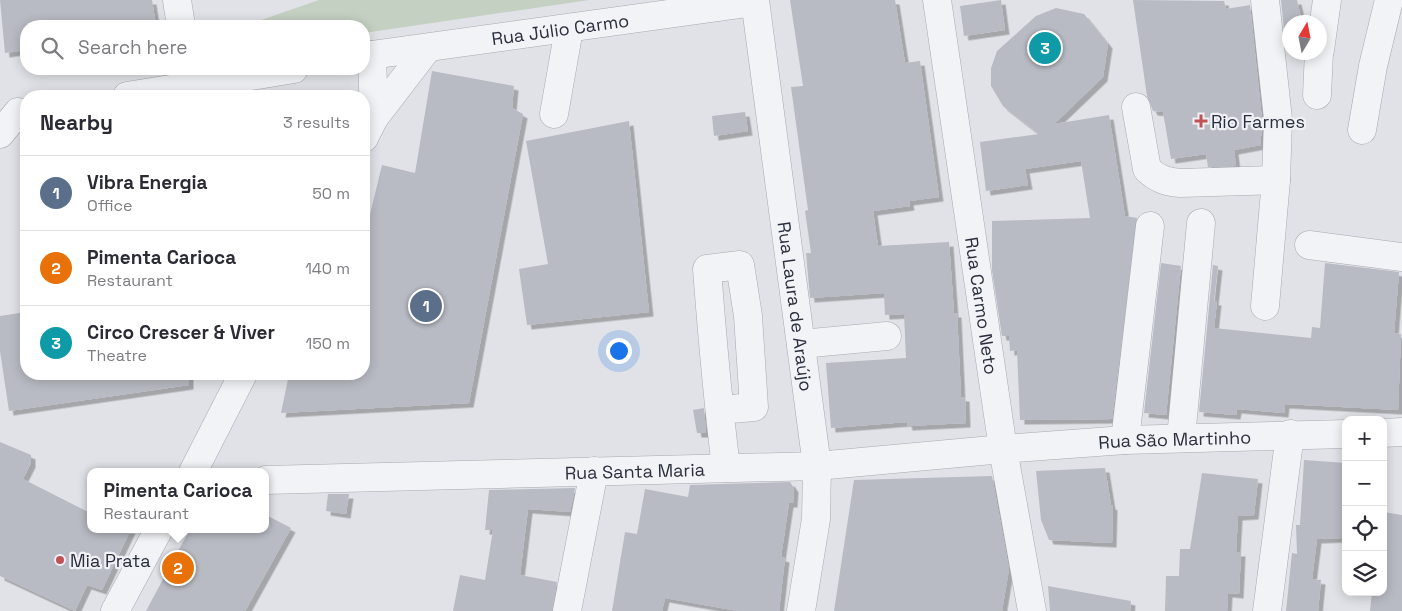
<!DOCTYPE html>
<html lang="en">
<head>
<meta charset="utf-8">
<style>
  :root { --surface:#fff; --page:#f7f7f7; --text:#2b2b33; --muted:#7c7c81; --line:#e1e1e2; --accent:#0b8043 }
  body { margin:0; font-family:"Space Grotesk",sans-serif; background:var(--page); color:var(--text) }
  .controls { position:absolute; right:15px; bottom:15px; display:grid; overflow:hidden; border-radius:10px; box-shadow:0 2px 12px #0003 }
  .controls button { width:45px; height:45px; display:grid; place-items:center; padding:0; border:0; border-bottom:1px solid var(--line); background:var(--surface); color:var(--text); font:25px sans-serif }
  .compass { position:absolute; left:1282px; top:15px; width:45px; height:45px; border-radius:50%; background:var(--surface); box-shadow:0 2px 12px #0003; rotate:10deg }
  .you { position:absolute; left:618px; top:350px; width:18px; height:18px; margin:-12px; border:4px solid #fff; border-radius:50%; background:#1a73e8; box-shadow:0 0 0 8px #1a73e833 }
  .badge { display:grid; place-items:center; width:32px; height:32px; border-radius:50%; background:var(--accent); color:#fff; font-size:16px; font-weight:700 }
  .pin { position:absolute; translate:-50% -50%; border:2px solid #fff; box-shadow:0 1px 5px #0006 }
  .popup { position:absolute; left:87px; top:468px; width:182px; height:65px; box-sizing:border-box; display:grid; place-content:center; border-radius:10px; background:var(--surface); filter:drop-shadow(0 1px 4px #0005); font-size:16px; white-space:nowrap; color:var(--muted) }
  .popup b { font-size:19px; color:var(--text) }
  .popup::after { content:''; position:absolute; left:50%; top:100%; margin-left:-10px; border:10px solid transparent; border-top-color:var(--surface) }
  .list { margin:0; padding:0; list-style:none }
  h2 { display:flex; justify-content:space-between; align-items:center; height:65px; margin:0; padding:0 20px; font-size:21px }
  h2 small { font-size:16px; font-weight:400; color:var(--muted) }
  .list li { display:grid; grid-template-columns:32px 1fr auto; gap:15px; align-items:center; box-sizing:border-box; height:75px; padding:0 20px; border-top:1px solid var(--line) }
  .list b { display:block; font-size:19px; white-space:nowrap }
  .list p { margin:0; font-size:16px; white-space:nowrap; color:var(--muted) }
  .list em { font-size:16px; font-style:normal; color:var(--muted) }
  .icon { flex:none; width:28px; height:28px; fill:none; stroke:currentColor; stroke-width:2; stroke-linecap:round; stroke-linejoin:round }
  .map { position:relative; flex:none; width:1402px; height:611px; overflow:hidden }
  .search { position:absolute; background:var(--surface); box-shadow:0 2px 12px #0003; left:20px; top:20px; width:350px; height:55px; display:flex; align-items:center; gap:12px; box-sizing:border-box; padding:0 18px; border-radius:20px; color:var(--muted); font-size:19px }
  .panel { position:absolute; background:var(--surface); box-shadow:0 2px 12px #0003; left:20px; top:90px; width:350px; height:290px; border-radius:20px }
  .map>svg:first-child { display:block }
  .green { fill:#c4d0c2 }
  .building { fill:#b8bbc3; filter:url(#shadow) }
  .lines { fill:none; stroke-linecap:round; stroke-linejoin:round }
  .minor-casing { stroke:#a6a9b1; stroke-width:29 }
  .minor { stroke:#f2f3f6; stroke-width:28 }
  .poi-dot { fill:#c05155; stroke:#eff1f5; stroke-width:2 }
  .labels { text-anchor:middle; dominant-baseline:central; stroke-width:4.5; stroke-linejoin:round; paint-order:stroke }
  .street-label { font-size:18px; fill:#2a2f3d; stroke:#eff1f5 }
  .poi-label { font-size:18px; fill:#2a2f3d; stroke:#eff1f5; text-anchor:start }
</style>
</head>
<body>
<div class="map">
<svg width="1402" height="611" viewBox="0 0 1402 611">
  <defs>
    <filter id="shadow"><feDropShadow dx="4.5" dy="4.5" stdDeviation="0" flood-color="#0004"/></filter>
  </defs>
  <rect width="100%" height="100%" fill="#e0e2e7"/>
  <!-- green -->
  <path class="green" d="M319 0H589L364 33V26H244Z"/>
  <!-- building -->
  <path class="building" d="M0 0H152L156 26H26V50L5 53Z
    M790 0H895L905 63 920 61 939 197 909 201 910 206 873 211 878 246 949 242 954 313H957L961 397H965L966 423 908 426 907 422 831 428 826 363 906 358 904 314 885 315 884 293 810 298 806 253H811L805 211 808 210 791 87 803 86Z
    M1001 0 1005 30 964 36 960 6Z
    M1133 0 1224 1 1226 9 1250 5 1262 120V136H1260L1261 145 1234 150 1236 166 1208 167 1206 154 1171 159 1163 112 1153 111 1147 96Z
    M1281 0H1297L1302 22H1290V50H1286Z
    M1056 8 1084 14 1108 44 1103 77 1054 124 1109 115 1125 216 1137 218 1112 419 1020 420 1017 350 1010 351 1009 336H1002L992 270V221L1090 218 1081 161 1025 169 1028 185 986 191 980 142 1039 134 1003 106 991 86V68L997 51 1036 16Z
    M432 71 514 86 512 108 523 114 469 403 281 413 289 374H364V239L382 165 415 173Z
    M745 112 748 131 714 136 712 116Z
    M629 121 649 312 527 325 519 269 548 264 526 141Z
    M1161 263 1181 266 1166 415 1144 413Z
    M1325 263 1399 272 1394 333 1401 334 1398 410 1285 404 1284 413 1237 409 1236 415 1199 412 1213 265 1218 266 1214 301H1217L1214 328 1311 338 1312 327 1320 328Z
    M26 312V374H189V385L9 411 0 351V316Z
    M704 408 706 433H697L693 410Z
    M0 442 31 455V463L23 479 90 513V529H131L102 590 87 585 75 611 0 576Z
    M1304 460 1346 463 1342 538 1317 539 1312 579 1321 580 1318 611H1286L1292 553 1297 554 1296 525H1300Z
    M1105 468 1111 505 1113 506 1112 543 1049 540 1041 520 1036 471Z
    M1202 473 1258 479 1254 515 1238 516 1236 552H1241L1239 594 1228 593 1227 611H1165L1166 576H1179L1180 549H1190Z
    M992 476 1009 569 1002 611H834L854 480Z
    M790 482 794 488 793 503H789L781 557 785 558 779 611H738L665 598 662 611H612L625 532 637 534 645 489 688 497 690 485Z
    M575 488 570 512 528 509 520 575 557 582 552 611H453L460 575 485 580 493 530H485L489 490Z
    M328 494H349L346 514 326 511Z
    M1383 512 1402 515V611H1370L1372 592H1383Z
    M266 515 291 528 245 611H146L190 529H266Z
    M1048 586 1131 601 1130 611H1050Z"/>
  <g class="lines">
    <!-- minor casing -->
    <g class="minor-casing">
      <g id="minor">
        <path d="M177 0 181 26"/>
        <path id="s1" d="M755 0 817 466 816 519 801 611"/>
        <path id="s2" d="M937 0 1003 449 1032 611"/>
        <path d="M1320 50 1327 0"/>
        <path id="s3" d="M364 56 755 2"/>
        <path d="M1317 95 1319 52"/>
        <path d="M127 96 294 69"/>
        <path d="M1136 107 1147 169C1157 179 1167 182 1181 183L1276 180"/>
        <path d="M554 114 569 29"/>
        <path d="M374 118 427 49"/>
        <path d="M1362 130 1373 66 1389 0"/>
        <path d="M0 134 18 112"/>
        <path d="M364 138 374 118 372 55"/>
        <path d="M1309 245 1402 257"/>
        <path d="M1265 306 1276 180 1278 119 1265 0"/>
        <path d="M801 344 887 336"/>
        <path d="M720 410 754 407 748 316 740 265 707 269C712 335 718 402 726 468"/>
        <path d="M1383 433 1402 432"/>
        <path d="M1181 438 1201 223"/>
        <path d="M1125 440 1150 226"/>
        <path d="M193 472 243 374"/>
        <path id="s4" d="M266 480 817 466 1003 449 1125 440 1346 434"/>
        <path d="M115 611 159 529"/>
        <path d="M567 611 594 471"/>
        <path d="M1267 611 1290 434"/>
      </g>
    </g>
    <!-- minor -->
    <use href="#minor" class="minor"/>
  </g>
  <!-- markers -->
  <g class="poi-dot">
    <path d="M1198.5 113.5h5v5h5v5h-5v5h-5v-5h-5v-5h5z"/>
    <circle cx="60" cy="560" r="5"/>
  </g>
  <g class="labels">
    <!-- street labels -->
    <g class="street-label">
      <text stroke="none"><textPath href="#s3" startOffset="198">Rua Júlio Carmo</textPath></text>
      <text stroke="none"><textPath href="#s1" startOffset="309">Rua Laura de Araújo</textPath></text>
      <text stroke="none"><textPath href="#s2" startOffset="309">Rua Carmo Neto</textPath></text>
      <text stroke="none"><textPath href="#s4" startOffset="910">Rua São Martinho</textPath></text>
      <text stroke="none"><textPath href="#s4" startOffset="369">Rua Santa Maria</textPath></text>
    </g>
    <!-- poi labels -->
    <g class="poi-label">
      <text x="1211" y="121">Rio Farmes</text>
      <text x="70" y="560">Mia Prata</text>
    </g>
  </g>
</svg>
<div class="controls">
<button>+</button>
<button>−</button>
<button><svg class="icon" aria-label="locate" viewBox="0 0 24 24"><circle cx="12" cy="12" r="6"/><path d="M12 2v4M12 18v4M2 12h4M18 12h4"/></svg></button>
<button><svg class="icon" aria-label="layers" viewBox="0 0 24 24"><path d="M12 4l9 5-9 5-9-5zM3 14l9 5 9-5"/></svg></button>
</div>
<svg class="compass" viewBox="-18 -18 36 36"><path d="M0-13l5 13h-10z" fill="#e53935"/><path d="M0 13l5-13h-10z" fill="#7c7c81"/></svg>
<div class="you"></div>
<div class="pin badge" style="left:426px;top:306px;background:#5c6f8a">1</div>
<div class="pin badge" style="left:178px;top:568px;background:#e8710a">2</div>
<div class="popup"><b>Pimenta Carioca</b>Restaurant</div>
<div class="pin badge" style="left:1045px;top:48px;background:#0f9aa8">3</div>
<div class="search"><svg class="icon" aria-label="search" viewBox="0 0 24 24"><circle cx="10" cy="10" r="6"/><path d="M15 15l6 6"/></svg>Search here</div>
<section class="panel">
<h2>Nearby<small>3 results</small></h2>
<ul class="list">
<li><span class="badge" style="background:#5c6f8a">1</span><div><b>Vibra Energia</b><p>Office</p></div><em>50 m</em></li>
<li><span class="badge" style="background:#e8710a">2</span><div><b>Pimenta Carioca</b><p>Restaurant</p></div><em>140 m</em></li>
<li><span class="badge" style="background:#0f9aa8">3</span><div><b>Circo Crescer &amp; Viver</b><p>Theatre</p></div><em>150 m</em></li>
</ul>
</section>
</div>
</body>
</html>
